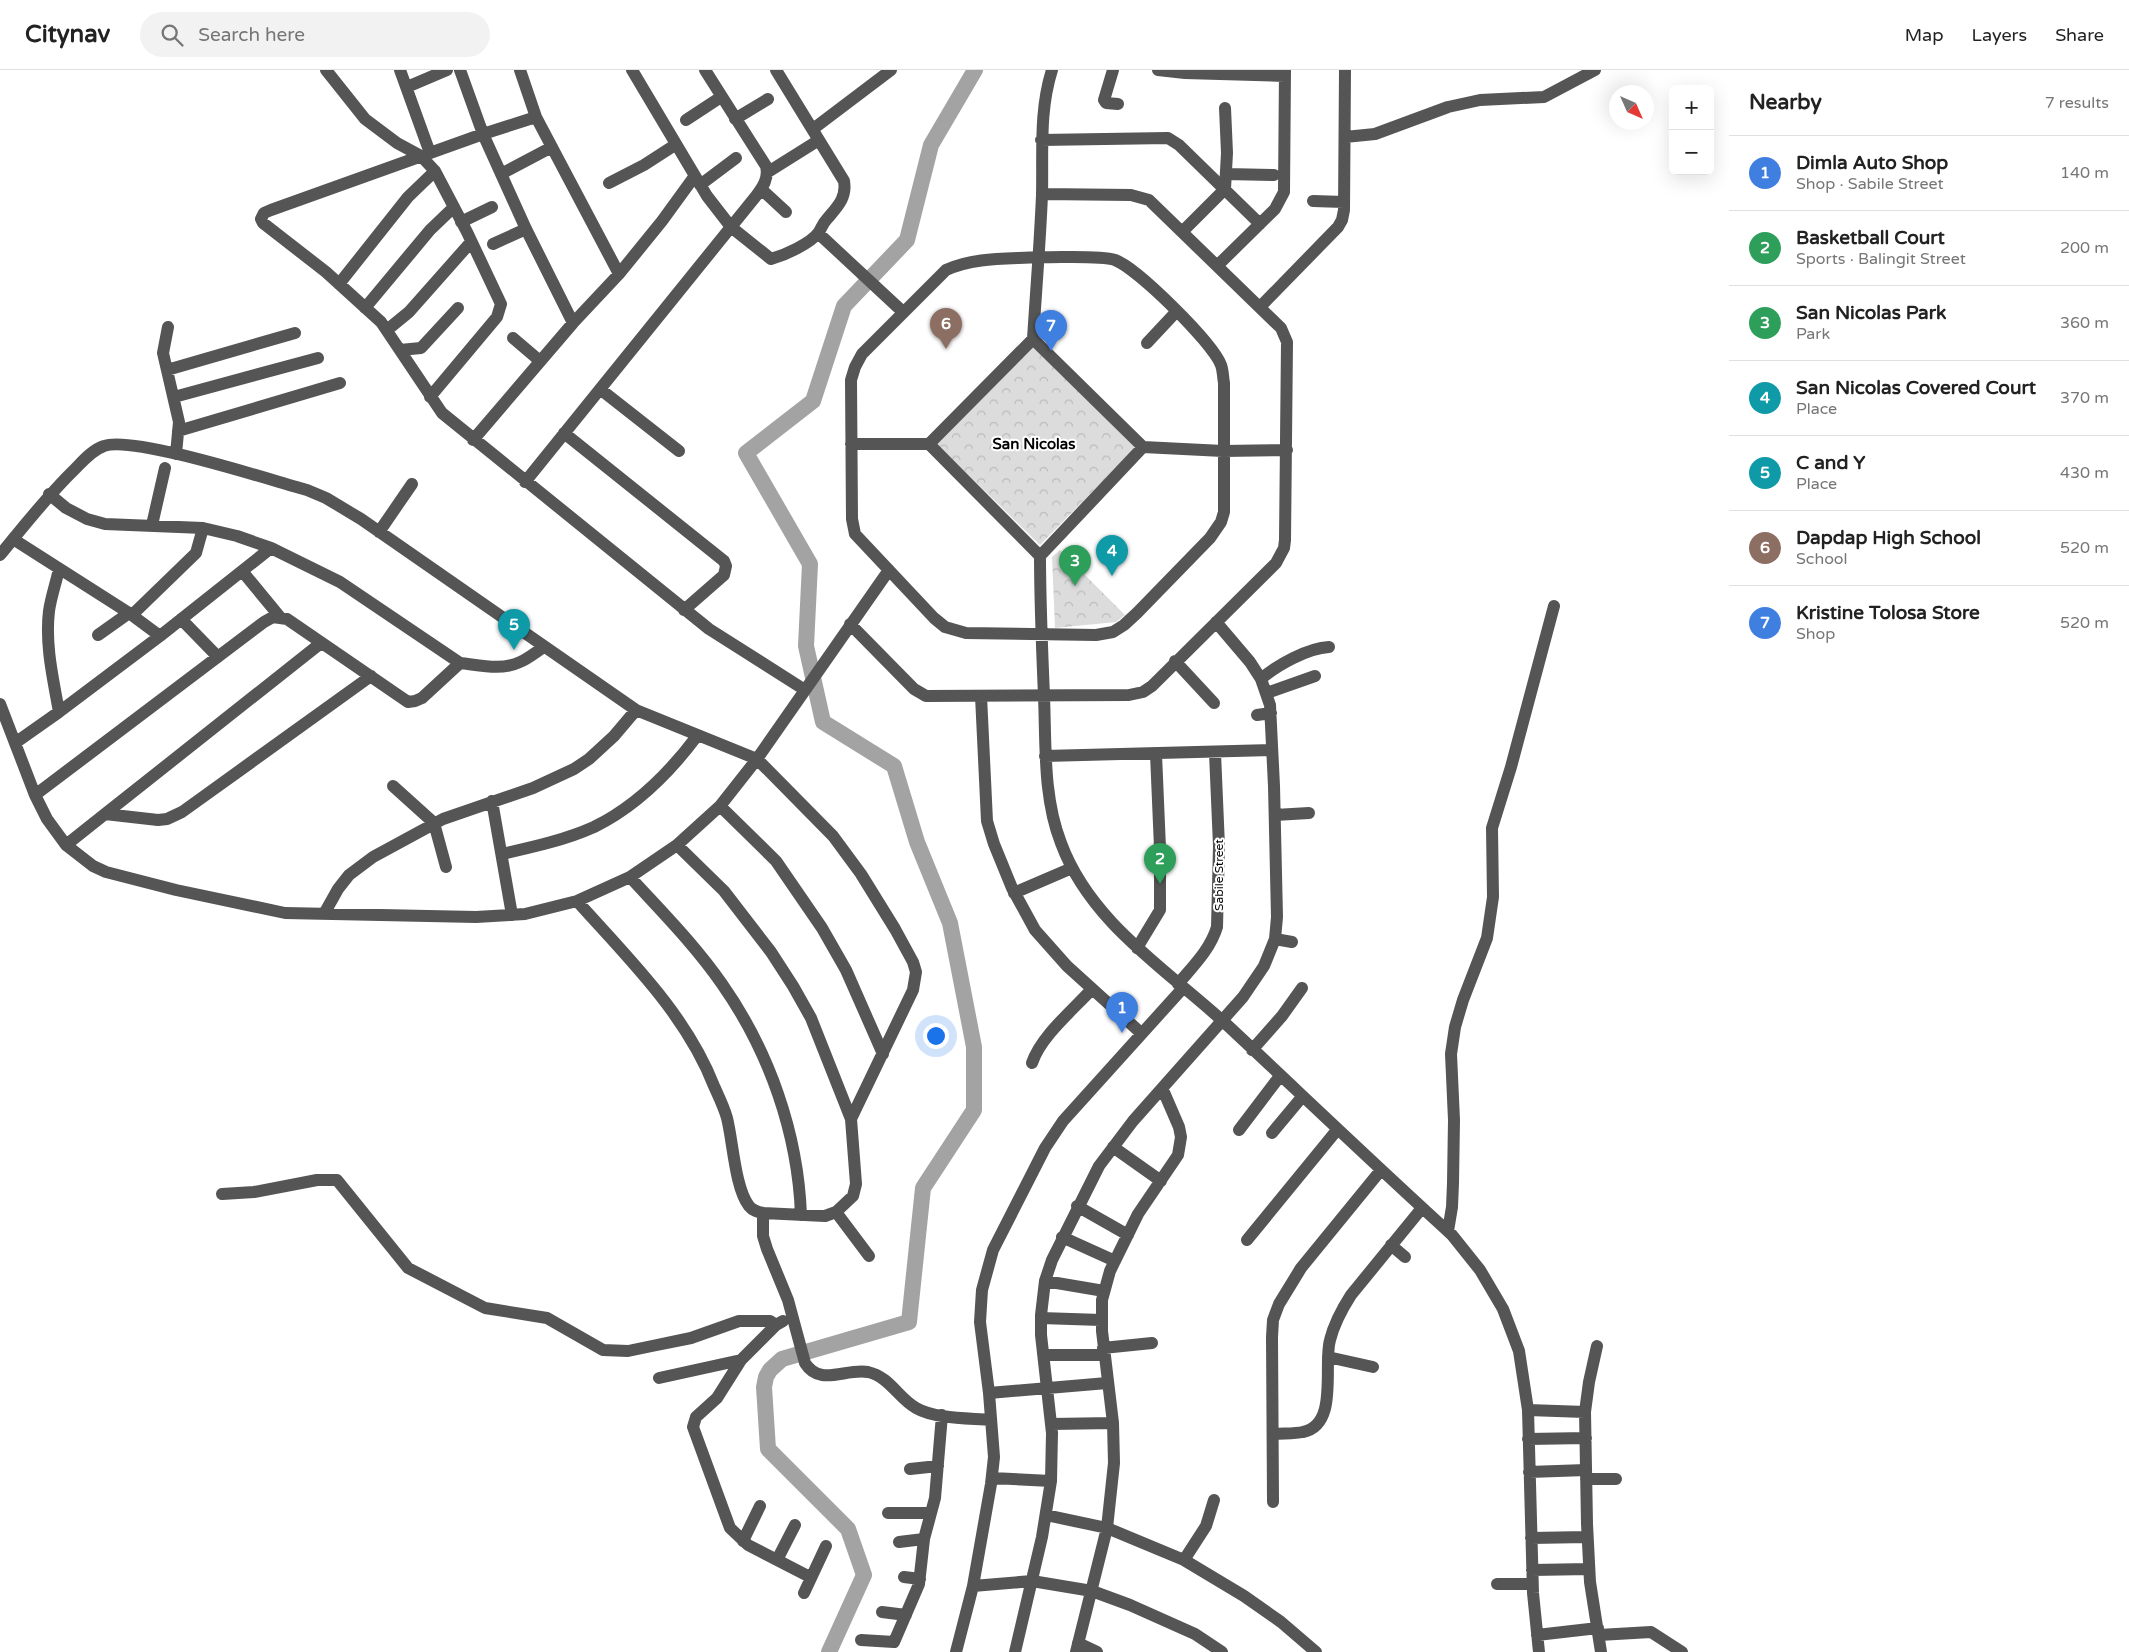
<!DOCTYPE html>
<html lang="en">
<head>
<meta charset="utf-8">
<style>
  :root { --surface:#fff; --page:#f2f2f2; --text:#222; --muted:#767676; --line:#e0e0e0; --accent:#ea580c }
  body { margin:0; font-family:"Varela Round",sans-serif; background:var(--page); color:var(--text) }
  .controls { position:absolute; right:15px; top:15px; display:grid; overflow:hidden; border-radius:8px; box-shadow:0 5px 20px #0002 }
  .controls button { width:45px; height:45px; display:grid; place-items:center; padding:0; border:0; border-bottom:1px solid var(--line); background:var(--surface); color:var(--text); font:25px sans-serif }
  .compass { position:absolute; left:1609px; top:15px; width:45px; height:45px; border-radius:50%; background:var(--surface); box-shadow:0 5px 20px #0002; rotate:135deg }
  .you { position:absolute; left:935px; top:965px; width:18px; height:18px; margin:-12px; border:4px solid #fff; border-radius:50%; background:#1a73e8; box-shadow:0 0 0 8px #1a73e833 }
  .badge { display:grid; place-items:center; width:32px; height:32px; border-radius:50%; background:var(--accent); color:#fff; font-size:16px; font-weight:700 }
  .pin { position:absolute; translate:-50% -41px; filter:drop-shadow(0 1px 2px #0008) }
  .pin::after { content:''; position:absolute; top:26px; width:18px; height:15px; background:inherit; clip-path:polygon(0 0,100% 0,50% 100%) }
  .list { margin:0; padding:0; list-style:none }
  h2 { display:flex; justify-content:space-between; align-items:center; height:65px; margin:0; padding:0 20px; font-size:21px }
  h2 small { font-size:16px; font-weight:400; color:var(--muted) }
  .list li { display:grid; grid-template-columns:32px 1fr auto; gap:15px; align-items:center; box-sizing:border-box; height:75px; padding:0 20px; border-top:1px solid var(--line) }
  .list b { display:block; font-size:19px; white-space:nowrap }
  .list p { margin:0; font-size:16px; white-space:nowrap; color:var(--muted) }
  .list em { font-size:16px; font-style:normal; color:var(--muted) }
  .icon { flex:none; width:28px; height:28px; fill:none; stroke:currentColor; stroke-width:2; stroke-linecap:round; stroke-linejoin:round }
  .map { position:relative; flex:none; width:1729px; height:1582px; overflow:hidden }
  header { display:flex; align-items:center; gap:30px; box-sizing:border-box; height:70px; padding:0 25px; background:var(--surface); border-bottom:1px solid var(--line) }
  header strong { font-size:24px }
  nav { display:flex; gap:28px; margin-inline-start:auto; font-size:18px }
  .search { width:350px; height:45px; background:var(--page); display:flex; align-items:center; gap:12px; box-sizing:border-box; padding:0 18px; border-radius:28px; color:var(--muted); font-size:19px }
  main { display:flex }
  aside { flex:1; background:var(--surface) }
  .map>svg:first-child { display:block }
  .park { fill:url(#park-crowns) }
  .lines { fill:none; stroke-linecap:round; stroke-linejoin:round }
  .river { stroke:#a3a3a3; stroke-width:16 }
  .minor { stroke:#555; stroke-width:12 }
  .labels { text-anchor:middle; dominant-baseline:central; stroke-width:4; stroke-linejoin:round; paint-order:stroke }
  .street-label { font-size:12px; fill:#000; stroke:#fff }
  .quarter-label { font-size:15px; font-weight:bold; fill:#000; stroke:#fff }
</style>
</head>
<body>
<header>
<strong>Citynav</strong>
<div class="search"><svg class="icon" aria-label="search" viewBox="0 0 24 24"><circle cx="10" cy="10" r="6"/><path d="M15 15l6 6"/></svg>Search here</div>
<nav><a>Map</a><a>Layers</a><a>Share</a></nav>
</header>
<main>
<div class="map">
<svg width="1729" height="1582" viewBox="0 0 1729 1582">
  <defs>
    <pattern id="park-crowns" width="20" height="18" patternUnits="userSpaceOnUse" patternTransform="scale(1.25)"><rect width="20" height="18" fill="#dcdcdc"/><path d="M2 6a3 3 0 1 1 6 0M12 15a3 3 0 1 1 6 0" fill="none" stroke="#bbb"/></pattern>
  </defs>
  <rect width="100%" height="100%" fill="#fff"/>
  <!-- park -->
  <path class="park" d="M1031 275 1136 377 1040 475 936 373Z
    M1060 480 1125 545 1116 552 1055 558 1052 487Z"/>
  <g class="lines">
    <!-- river -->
    <path class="river" d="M829 1582 864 1505 848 1459 768 1379 764 1317 766 1307 770 1300 782 1289 909 1252 923 1118 974 1040V977L950 853 917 772 894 696 823 652 806 576 810 494 746 383 813 331 844 236 907 170 931 75 975 0"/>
    <!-- minor -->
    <path class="minor" d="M326 0 365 49 397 73 421 86 435 101 467 162 501 234 497 247 430 327
      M400 0 430 83
      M460 0 483 64 526 159 573 253
      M520 0 536 47 619 204
      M632 0 707 126 731 157 771 189C785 185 810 174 819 162 822 157 823 153 827 149 837 137 847 128 844 111L776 0
      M1113 0 1104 30 1106 33 1118 34
      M1158 0 1185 3 1285 6
      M407 17 447 0
      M536 47 483 64 271 140 264 143 261 149 263 153 326 202 381 252 442 343 709 559 805 620
      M735 49 768 29
      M686 50 721 27
      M813 59 891 0
      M1345 67 1375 64 1448 37 1480 30 1544 27 1595 0
      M1041 70 1168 68 1179 75 1260 154
      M768 102 819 70
      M501 104 552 77
      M1226 104 1274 105
      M609 113 644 95 675 75
      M700 115 736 88
      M761 119 786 142
      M1313 131 1344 132
      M461 152 492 137
      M1183 161 1225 119 1227 83 1225 38
      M818 163 903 242
      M493 174 526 159
      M1038 187C1056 188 1099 185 1115 190 1137 198 1212 272 1221 295 1223 300 1223 308 1224 313V442L1221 452 1210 468 1137 543 1124 555 1113 562 1096 565 966 563 945 557 934 548 855 464 852 449 851 310 855 297 862 284 946 200C974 187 1008 189 1038 187Z
      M1218 195 1275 139 1284 122 1285 0
      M339 214 408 127 435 101
      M1260 237 1338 157 1342 150 1344 140 1345 0
      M365 238 430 160 454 137
      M168 257 163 283 179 352 176 384
      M387 260 409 242 471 172
      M513 268 540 291
      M1033 269C1036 221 1040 173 1042 125 1043 82 1039 41 1052 0
      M1147 273 1176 242
      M400 280 421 278 458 238
      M167 300 295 263
      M600 319 679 381
      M174 327 318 288
      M178 361 340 313
      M564 363 724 491 726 496 724 505 684 540
      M473 370 573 253 619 204 662 151 694 107
      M851 374H929
      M1143 377 1040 486 929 374 1033 269 1143 377 1223 381 1287 380
      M525 412 756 126C763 117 769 108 766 96L705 0
      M49 424 66 438 87 449 105 454 203 458 237 466 271 478 340 512 460 593
      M152 455 165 398
      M379 462 412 414
      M13 469 129 543 160 566 271 478
      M0 485C24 456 47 426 75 399 83 391 92 380 104 376 132 365 270 410 307 420L326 428 361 449 636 640 757 689 833 766 861 804 895 859 913 892 916 902 913 920 851 1049 856 1114 853 1126 836 1142 825 1146 763 1143
      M1040 486C1040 532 1042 579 1044 626 1046 675 1043 727 1061 773 1090 852 1166 899 1225 953 1301 1024 1375 1095 1452 1165L1480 1200 1503 1239 1519 1281 1528 1340 1533 1523 1539 1582
      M59 499C56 513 51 527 49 541 45 575 53 608 59 642L160 566
      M242 501 280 547
      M132 545 196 483 203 458
      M181 549 218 587
      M850 554 914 619 926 626 1129 625 1143 622 1152 616 1276 493 1284 478 1285 470 1287 272 1281 258 1149 130 1131 125 1042 124
      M98 565 129 543
      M1175 591 1214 633
      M1261 609C1277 595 1308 578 1329 577
      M1267 623 1315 606
      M981 626 987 751 994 774 1012 818 1035 860 1067 896 1141 963
      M0 634 35 725 47 749 66 775 93 796 106 802 176 820 285 843 476 847 525 844 577 831 630 807 677 775 720 736 757 689 889 500
      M1257 645 1271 643
      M15 673 59 642
      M1045 686 1272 680
      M393 716 434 753 446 797
      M35 725 264 552 273 547 287 549 408 632 415 631 422 628 460 593C479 595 502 601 520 592 528 589 536 582 544 577
      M492 731 512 845
      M720 736 776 791 822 858 846 900 883 984
      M105 744 321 573
      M1275 745 1309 743
      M66 775 105 744 158 750 167 749 182 742 371 606
      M677 775 724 821 771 882 793 916 811 948 851 1049
      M502 784C533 777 565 770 594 757 635 737 670 702 697 666
      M630 807C662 842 695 875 722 914 769 981 798 1063 801 1145
      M1014 823 1072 798
      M577 831C628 888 686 944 714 1016 719 1027 724 1037 727 1048 733 1072 735 1118 749 1136 753 1141 758 1142 763 1143V1166L767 1179 788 1230 805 1293C820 1317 845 1298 868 1302 890 1307 898 1328 916 1338 935 1349 970 1348 991 1350
      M324 844 338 819 349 805 373 787 443 749 533 718 574 699 589 689 614 666 636 640
      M1275 869 1292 872
      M1137 878 1160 840V778L1156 684
      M1178 914C1193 896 1210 880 1217 857L1219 776 1215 683
      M1252 980 1282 946 1302 918
      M1032 993C1041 966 1073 940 1092 919
      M1239 1060 1280 1006
      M1272 1063 1302 1027
      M1113 1077 1161 1111
      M222 1124 254 1122 317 1110H337L408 1198 485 1238 547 1248 603 1280 628 1281 652 1276 691 1268 739 1251H770L776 1255
      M1077 1136 1128 1165
      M836 1142 869 1186
      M1448 1161 1452 1137 1453 1113 1454 1050 1451 984 1455 957 1463 930 1487 868 1493 827 1492 758 1511 697 1554 536
      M1062 1167 1115 1191
      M1247 1170 1337 1060
      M1391 1175 1405 1187
      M1045 1211 1104 1221
      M1041 1248 1101 1250
      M783 1251 776 1255 741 1290 717 1328 696 1347 693 1357 730 1458 748 1475 810 1507
      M1597 1276 1589 1312 1585 1342 1587 1454 1590 1512 1601 1582
      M1103 1278 1152 1273
      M1044 1285H1104
      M1328 1287 1373 1297
      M659 1308 741 1290
      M989 1323 1107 1313
      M1528 1340 1585 1342
      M1051 1354 1113 1353
      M1273 1364C1283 1363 1294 1364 1303 1362 1339 1355 1323 1295 1330 1270 1334 1254 1342 1239 1351 1225L1422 1138
      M1528 1369 1586 1368
      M910 1399 938 1396
      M1529 1402 1586 1400
      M992 1408 1051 1411
      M1586 1409H1616
      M1273 1432 1272 1267 1273 1250 1279 1234 1301 1198 1381 1100
      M888 1443H930
      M1046 1445 1107 1458 1184 1490 1244 1526 1281 1552 1316 1582
      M1531 1468 1587 1467
      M743 1471 760 1436
      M899 1472 924 1469
      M777 1490 795 1455
      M1184 1490 1206 1456 1214 1430
      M1532 1500 1589 1499
      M904 1507 920 1509
      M1497 1514H1532
      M973 1516 1032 1511 1092 1521 1130 1535 1195 1564 1222 1582
      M804 1523 826 1476
      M882 1542 906 1545
      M1537 1565 1598 1558
      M1599 1565 1651 1562 1682 1582
      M861 1570 894 1572 919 1514 924 1469 935 1428 942 1345
      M1078 1573 1097 1582
      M956 1582 973 1516 991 1414 994 1387 989 1323 980 1252 982 1220 993 1180 1045 1078 1063 1051 1183 918
      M1015 1582 1042 1467 1051 1411 1052 1363 1041 1265V1245L1045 1211 1052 1190 1099 1096 1133 1051 1243 927 1264 896 1275 869 1277 847 1274 716 1270 635 1261 609 1250 592 1216 552
      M1076 1582 1107 1458 1114 1393 1113 1353 1102 1261V1230L1110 1201 1138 1144 1178 1085 1181 1067 1179 1057 1163 1020"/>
  </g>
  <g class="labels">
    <!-- street labels -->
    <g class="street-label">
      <text transform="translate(1219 805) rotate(-90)">Sabile Street</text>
    </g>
    <!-- quarter labels -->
    <g class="quarter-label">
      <text x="1034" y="374">San Nicolas</text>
    </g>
  </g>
</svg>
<div class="controls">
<button>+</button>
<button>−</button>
</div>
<svg class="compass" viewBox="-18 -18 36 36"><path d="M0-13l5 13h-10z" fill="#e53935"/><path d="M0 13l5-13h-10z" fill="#767676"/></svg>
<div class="you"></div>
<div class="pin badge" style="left:1122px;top:963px;background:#3f7fe0">1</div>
<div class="pin badge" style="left:1160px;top:814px;background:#2e9e5b">2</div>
<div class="pin badge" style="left:1075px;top:516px;background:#2e9e5b">3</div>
<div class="pin badge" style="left:1112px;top:506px;background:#0f9aa8">4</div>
<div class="pin badge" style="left:514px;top:580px;background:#0f9aa8">5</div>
<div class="pin badge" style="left:946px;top:279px;background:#8d6e63">6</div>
<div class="pin badge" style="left:1051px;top:281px;background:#3f7fe0">7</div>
</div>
<aside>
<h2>Nearby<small>7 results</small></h2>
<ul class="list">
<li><span class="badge" style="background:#3f7fe0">1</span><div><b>Dimla Auto Shop</b><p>Shop · Sabile Street</p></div><em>140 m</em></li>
<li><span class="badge" style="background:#2e9e5b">2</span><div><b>Basketball Court</b><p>Sports · Balingit Street</p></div><em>200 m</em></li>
<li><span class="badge" style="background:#2e9e5b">3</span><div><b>San Nicolas Park</b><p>Park</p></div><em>360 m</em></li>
<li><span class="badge" style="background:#0f9aa8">4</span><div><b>San Nicolas Covered Court</b><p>Place</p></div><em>370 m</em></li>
<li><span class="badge" style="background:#0f9aa8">5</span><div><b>C and Y</b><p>Place</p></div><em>430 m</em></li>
<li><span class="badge" style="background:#8d6e63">6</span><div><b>Dapdap High School</b><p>School</p></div><em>520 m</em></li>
<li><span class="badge" style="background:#3f7fe0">7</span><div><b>Kristine Tolosa Store</b><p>Shop</p></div><em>520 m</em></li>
</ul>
</aside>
</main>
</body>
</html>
